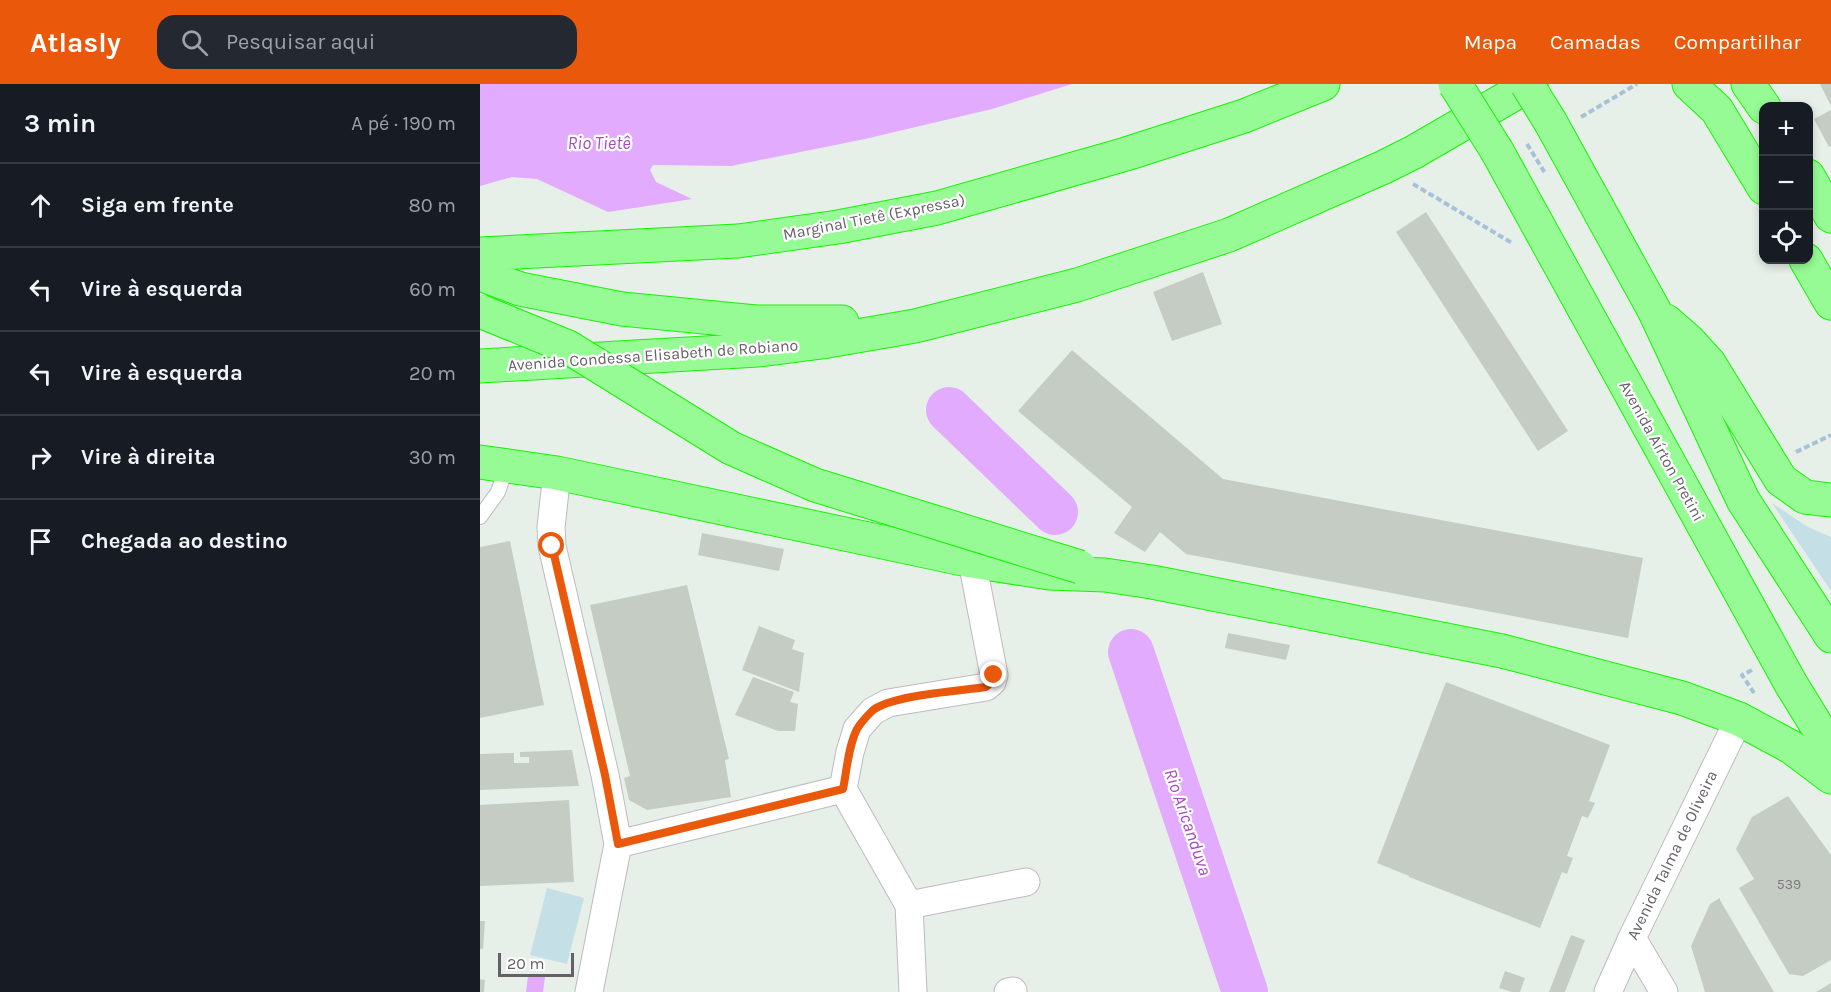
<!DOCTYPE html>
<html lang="pt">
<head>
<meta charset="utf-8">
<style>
  :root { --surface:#171b24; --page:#242831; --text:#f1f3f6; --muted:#9ea1a6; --line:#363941; --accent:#ea580c }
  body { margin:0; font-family:Karla,sans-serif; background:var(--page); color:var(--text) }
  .controls { position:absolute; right:18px; top:18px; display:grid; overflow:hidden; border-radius:12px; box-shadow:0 3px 9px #0003 }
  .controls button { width:54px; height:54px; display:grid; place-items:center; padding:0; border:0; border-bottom:2px solid var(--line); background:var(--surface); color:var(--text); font:30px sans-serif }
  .scale { position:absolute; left:18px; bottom:15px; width:76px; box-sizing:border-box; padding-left:6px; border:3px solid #655f67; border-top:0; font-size:16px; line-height:21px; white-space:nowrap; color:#655f67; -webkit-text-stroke:4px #fff; paint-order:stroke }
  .stop { position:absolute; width:18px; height:18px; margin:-14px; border:4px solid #ea580c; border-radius:50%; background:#fff }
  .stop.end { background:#ea580c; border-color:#fff; box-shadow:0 2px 6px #0008 }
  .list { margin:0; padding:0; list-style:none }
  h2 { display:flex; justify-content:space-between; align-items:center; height:78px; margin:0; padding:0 24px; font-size:26px }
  h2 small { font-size:20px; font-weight:400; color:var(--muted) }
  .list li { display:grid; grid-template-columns:39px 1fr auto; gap:18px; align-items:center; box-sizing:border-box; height:84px; padding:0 24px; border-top:2px solid var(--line) }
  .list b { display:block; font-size:22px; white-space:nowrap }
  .list em { font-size:20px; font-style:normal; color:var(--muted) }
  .icon { flex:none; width:33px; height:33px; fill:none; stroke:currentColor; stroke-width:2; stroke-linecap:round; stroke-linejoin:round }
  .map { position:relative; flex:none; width:1351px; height:908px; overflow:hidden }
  header { display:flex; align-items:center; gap:36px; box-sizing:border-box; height:84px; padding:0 30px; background:var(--accent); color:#fff }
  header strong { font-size:28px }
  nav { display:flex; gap:33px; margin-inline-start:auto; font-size:21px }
  .search { width:420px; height:54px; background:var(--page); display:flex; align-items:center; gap:15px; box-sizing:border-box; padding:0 21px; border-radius:18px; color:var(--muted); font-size:22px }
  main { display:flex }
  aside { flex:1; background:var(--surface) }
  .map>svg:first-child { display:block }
  .green { fill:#c5dfe7 }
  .water { fill:#e2abfd }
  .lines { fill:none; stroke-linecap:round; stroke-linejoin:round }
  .river { stroke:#e2abfd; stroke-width:46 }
  .building { fill:#c5ccc4 }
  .lane-casing { stroke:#bfb9c0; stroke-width:16 }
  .street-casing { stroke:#bfb9c0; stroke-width:29 }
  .highway-casing { stroke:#17f305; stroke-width:35 }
  .path { stroke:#a8c1d9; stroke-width:4; stroke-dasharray:6 3; stroke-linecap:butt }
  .lane { stroke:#fff; stroke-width:14 }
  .street { stroke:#fff; stroke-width:27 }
  .highway { stroke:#96fb94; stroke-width:33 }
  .highway-bridge-casing { stroke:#17f305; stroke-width:35; stroke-linecap:butt }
  .path-bridge { stroke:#a8c1d9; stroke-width:4; stroke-dasharray:6 3; stroke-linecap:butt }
  .highway-bridge { stroke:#96fb94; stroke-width:33 }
  .route { stroke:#ea580c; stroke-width:8 }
  .labels { text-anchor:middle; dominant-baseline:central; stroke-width:4.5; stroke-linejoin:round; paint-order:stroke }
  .number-label { font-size:14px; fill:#7d7a7e }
  .street-label { font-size:16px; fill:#655f67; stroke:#fff }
  .water-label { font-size:18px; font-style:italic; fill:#a44bc2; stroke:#fff }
</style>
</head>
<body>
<header>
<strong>Atlasly</strong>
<div class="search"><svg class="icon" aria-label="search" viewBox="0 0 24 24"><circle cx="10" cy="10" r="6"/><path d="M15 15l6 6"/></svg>Pesquisar aqui</div>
<nav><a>Mapa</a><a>Camadas</a><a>Compartilhar</a></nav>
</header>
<main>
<aside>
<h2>3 min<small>A pé · 190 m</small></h2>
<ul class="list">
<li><svg class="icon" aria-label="ahead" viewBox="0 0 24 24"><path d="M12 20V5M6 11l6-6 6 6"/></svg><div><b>Siga em frente</b></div><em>80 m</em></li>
<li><svg class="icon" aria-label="left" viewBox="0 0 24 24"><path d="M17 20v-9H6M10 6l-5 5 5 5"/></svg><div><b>Vire à esquerda</b></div><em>60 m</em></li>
<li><svg class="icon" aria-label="left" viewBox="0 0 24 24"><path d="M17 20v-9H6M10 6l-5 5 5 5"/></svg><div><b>Vire à esquerda</b></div><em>20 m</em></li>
<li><svg class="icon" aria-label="right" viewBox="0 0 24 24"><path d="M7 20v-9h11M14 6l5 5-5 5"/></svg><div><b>Vire à direita</b></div><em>30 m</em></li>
<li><svg class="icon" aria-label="arrive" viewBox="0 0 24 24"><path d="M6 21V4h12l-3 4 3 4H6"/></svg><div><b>Chegada ao destino</b></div></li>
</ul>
</aside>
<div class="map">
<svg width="1351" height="908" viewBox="0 0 1351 908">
  <rect width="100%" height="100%" fill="#e7f0e8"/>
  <!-- green -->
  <path class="green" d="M1292 419 1328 443 1351 453V507Z
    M67 804 104 814 87 880 50 871Z"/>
  <!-- water -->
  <path class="water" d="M0 0H592L512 25 385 55 251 82 173 81 170 86 176 98 212 115 128 128 57 95 32 93 0 102Z
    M48 892 65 893 63 908H46Z"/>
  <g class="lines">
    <!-- river -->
    <path class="river" d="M469 326 575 428
      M651 568 765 908"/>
  </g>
  <!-- building -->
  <path class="building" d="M1340 0H1351V22Z
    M1351 26V62L1349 63 1334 35Z
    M946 128 1088 347 1058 367 916 148Z
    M723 188 742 240 692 257 673 208Z
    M592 266 743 395 1163 474 1148 554 706 470 680 448 665 468 634 449 652 423 538 327Z
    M222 449 304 465 299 487 218 471Z
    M30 457 64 621 0 634V463Z
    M207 501 249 675 245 676 251 713 167 726 149 716 144 694 150 692 110 521Z
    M279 542 315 556 312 565 324 569 319 608 262 586Z
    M748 549 810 561 806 576 745 564Z
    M273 593 314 608 310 618 318 620 315 647H298L255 631Z
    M966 598 1130 661 1109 717 1115 719 1108 734 1102 732 1087 772 1093 774 1087 790 1082 788 1060 844 929 793V792L897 779Z
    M92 666 99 702 0 706V670L34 669V679H49V673H40V668Z
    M1308 712 1351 771V876L1323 892 1309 890 1259 804 1274 795 1256 765 1272 733Z
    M89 716 94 798 0 802V721Z
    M1240 814V816L1294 908H1225L1211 862 1230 820Z
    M0 837H5L3 865H0Z
    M1091 851 1105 856 1085 908H1069Z
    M1025 887 1045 894 1040 908H1032L1019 904Z
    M0 895 5 896 4 908H0Z
    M1351 899V908H1336Z"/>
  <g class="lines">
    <!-- lane casing -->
    <g class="lane-casing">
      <path id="lane" d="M0 433 18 408 27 382"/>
    </g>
    <!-- street casing -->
    <g class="street-casing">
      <path id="street" d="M77 389 71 443 72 462 125 691 138 760 109 908
        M138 760 363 705
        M429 821 546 798
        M1152 854 1184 908
        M433 908 429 821 363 705 370 668 377 645 393 627 408 619 506 603 512 598 514 591 492 477
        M528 908 533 907
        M1128 908 1152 854 1259 635"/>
    </g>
    <!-- highway casing -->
    <g class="highway-casing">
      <path id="highway" d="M1209 0 1237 26 1284 104
        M1268 0 1284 23
        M1071 39 1174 226 1263 416 1351 552
        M1017 67 1311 600 1351 665
        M1328 92 1351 132
        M0 170 258 157 358 143 457 124 646 70 764 32 843 0
        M1326 176 1351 219
        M0 190 40 205 142 225 276 238H362
        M1186 237 1209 257 1229 279 1301 396 1325 413 1351 416
        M0 282 278 266 342 258 435 242 597 201 749 151 904 83 934 68 1051 0
        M0 378 77 389 492 477 569 489 625 491 672 498 1022 567 1202 614 1259 635 1311 663 1351 693"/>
    </g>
    <!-- path -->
    <path class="path" d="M1101 33 1157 0
      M933 100 1032 159
      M1316 368 1351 351
      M1272 586 1262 591 1274 609"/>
    <!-- lane -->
    <use href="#lane" class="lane"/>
    <!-- street -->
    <use href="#street" class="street"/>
    <!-- highway -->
    <use href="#highway" class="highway"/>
    <!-- highway-bridge casing -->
    <g class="highway-bridge-casing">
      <path id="highway-bridge" d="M975 0 1017 67
        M1047 0 1071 39
        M0 227 88 263 251 364 335 401 600 483"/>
    </g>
    <!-- path-bridge -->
    <path class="path-bridge" d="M1047 60 1065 89"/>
    <!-- highway-bridge -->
    <use href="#highway-bridge" class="highway-bridge"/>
  </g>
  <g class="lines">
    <!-- route -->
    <path class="route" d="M72 462 125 691 138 760 363 705C367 686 368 663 377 645 380 640 387 632 392 627 410 611 480 607 506 603L512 598 514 591"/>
  </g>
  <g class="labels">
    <!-- number labels -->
    <g class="number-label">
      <text x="1309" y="800">539</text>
    </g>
    <!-- street labels -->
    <g class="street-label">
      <text transform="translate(394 133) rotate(-11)">Marginal Tietê (Expressa)</text>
      <text transform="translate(173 271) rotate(-4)">Avenida Condessa Elisabeth de Robiano</text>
      <text transform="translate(1182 367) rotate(61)">Avenida Aírton Pretini</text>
      <text transform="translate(1192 771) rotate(-64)">Avenida Talma de Oliveira</text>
    </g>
    <!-- water labels -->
    <g class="water-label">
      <text x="119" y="59">Rio Tietê</text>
      <text transform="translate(708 738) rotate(71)">Rio Aricanduva</text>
    </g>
  </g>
</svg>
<div class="controls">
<button>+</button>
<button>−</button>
<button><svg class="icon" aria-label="locate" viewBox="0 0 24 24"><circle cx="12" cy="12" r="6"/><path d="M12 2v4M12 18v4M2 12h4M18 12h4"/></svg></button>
</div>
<div class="scale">20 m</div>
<div class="stop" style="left:72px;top:462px"></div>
<div class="stop end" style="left:514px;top:591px"></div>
</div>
</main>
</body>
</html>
